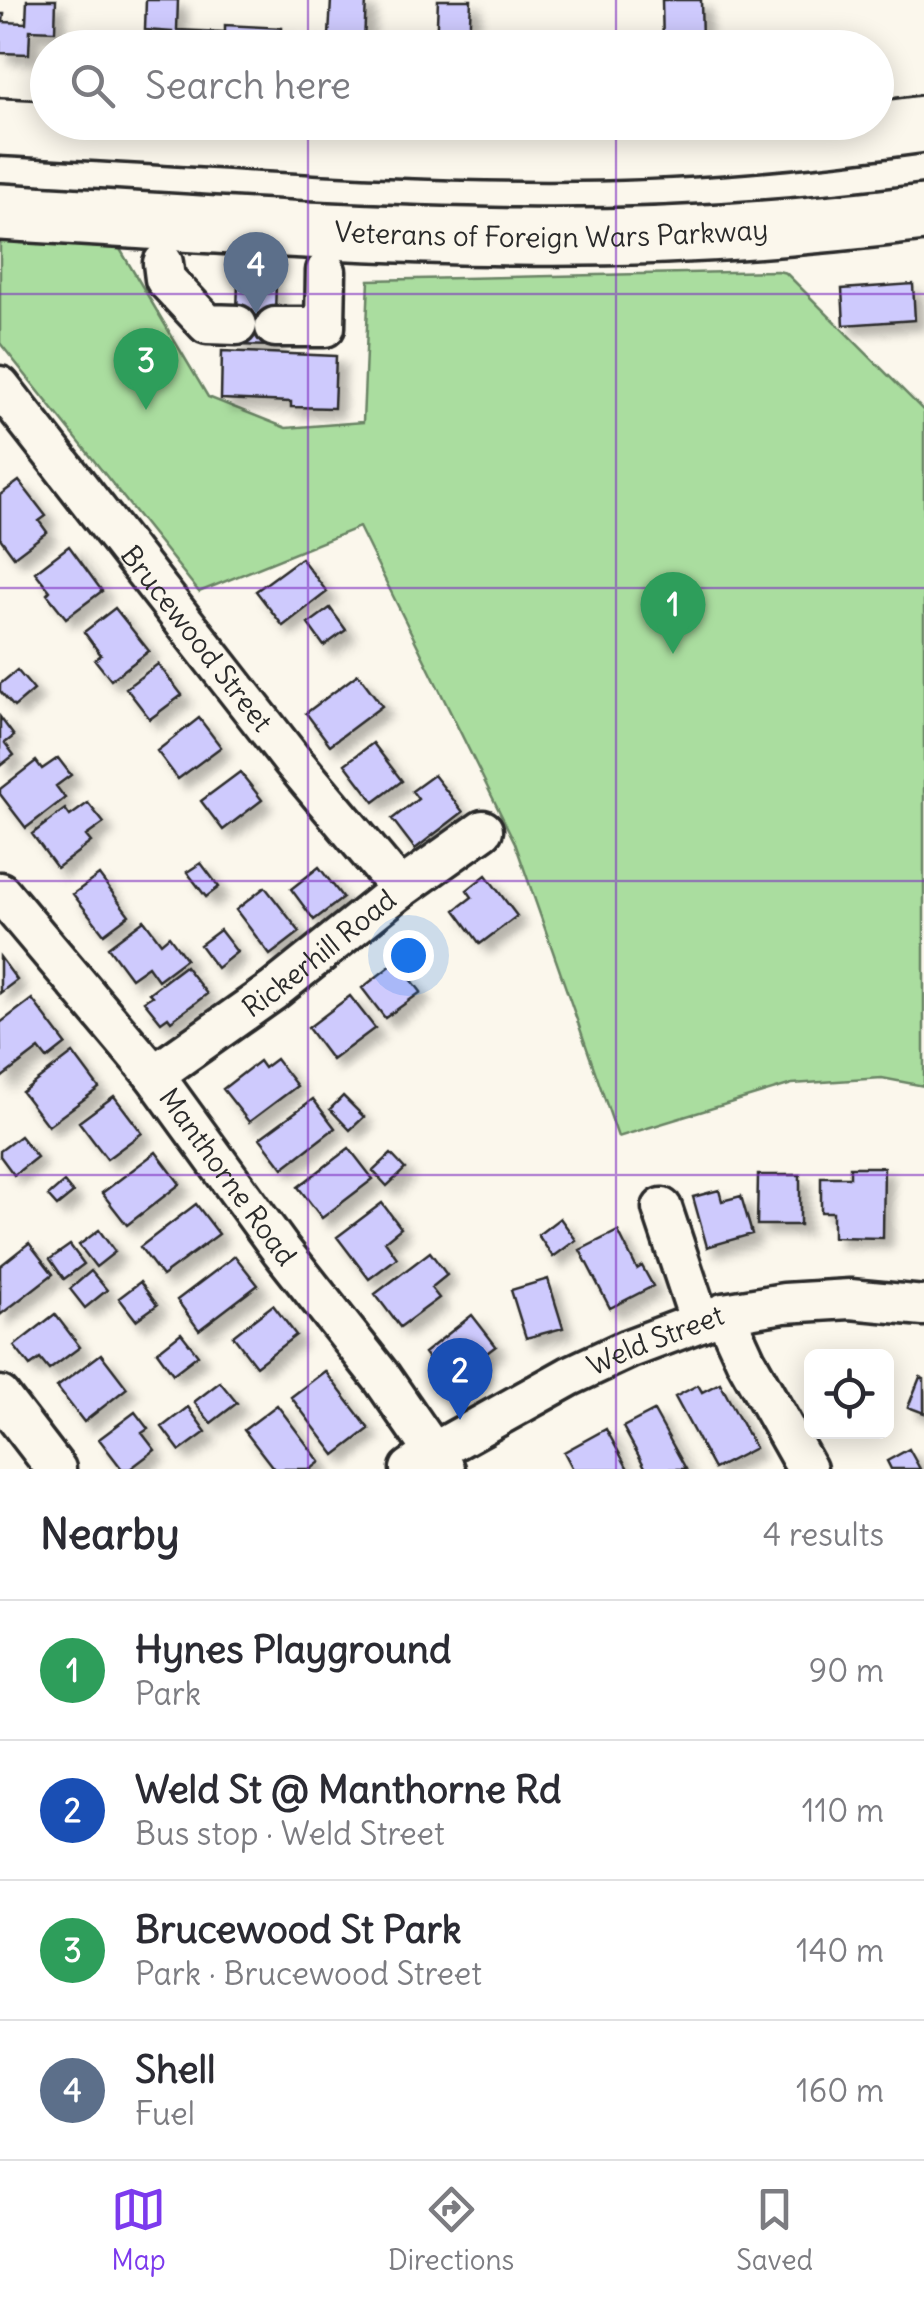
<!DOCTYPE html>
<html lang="en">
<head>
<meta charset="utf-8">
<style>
  :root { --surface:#fff; --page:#f7f7f7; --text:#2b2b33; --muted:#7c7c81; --line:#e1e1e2; --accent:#7c3aed }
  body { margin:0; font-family:Delius,sans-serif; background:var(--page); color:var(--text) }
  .controls { position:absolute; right:30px; bottom:30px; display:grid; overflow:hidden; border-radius:15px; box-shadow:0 5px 25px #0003 }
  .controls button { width:90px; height:90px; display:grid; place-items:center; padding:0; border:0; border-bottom:2px solid var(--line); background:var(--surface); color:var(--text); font:50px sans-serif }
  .you { position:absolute; left:408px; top:955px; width:35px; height:35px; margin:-25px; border:8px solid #fff; border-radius:50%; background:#1a73e8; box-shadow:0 0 0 15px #1a73e833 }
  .badge { display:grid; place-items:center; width:65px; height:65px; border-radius:50%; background:var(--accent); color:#fff; font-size:32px; font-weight:700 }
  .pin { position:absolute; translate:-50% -82px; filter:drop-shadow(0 2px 5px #0008) }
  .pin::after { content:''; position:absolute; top:52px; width:35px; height:30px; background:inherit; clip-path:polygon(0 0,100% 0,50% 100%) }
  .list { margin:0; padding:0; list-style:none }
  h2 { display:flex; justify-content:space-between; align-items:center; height:130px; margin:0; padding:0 40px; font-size:42px }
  h2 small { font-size:32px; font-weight:400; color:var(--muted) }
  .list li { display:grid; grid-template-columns:65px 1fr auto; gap:30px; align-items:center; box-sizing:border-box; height:140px; padding:0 40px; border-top:2px solid var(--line) }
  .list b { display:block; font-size:38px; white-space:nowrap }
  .list p { margin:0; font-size:32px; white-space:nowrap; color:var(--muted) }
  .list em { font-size:32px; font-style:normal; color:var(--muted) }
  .icon { flex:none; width:55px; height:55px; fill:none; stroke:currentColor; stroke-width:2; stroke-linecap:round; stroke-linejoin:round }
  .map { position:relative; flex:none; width:924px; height:1469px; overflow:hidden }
  .search { position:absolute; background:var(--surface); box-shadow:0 5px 25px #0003; left:30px; right:30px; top:30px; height:110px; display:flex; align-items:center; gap:25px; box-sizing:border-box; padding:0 35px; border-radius:55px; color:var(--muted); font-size:38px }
  .sheet { height:690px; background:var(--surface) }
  nav { display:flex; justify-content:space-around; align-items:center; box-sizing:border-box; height:140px; border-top:2px solid var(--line); background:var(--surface); font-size:28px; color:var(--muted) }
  nav a { display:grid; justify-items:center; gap:5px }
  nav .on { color:var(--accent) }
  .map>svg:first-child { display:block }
  .green { fill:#aadd9f; stroke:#6a8465; stroke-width:2.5 }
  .building { fill:#cecafd; stroke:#2b2b2b; stroke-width:2.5; filter:url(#shadow) }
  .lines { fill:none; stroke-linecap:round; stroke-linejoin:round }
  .minor-casing { stroke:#2b2b2b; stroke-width:45 }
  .highway-casing { stroke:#2b2b2b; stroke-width:62 }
  .minor { stroke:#fbf7ec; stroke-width:38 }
  .highway { stroke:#fbf7ec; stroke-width:55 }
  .grid { fill:none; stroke:#7b2cbf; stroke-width:2.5; stroke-opacity:0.55 }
  .labels { text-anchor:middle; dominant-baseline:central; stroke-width:8; stroke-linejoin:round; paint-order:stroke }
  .street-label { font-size:28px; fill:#2b2b2b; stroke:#fbf7ec }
</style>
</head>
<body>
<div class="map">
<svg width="924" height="1469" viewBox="0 0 924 1469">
  <defs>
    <filter id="shadow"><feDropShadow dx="9" dy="9" stdDeviation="5" flood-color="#0004"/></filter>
  </defs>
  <rect width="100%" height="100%" fill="#fbf7ec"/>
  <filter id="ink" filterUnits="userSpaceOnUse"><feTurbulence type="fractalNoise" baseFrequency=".01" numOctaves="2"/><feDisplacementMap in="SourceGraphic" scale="20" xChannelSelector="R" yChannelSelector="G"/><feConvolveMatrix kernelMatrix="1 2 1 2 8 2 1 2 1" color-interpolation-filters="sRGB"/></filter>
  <g filter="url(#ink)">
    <!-- green -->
    <path class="green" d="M0 238 120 249 208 397 286 428 363 422 369 280 778 271 786 273 924 411V1086L882 1078 792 1084 618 1137 515 843 359 527 199 592 0 343Z"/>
    <!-- building -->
    <path class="building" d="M27 0H56L55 31 30 30 29 54 0 53V14H4L3 22 26 23Z
      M146 0H178L177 30 225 32V25L282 28V34L329 36 331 0H366L364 42 337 41V48H171L172 32 145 30Z
      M438 0H471L469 42 580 48 436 46Z
      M662 0H701L702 41 753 39V48L663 47Z
      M238 281 276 282 274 346 236 345Z
      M913 284 915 320 844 325 842 289Z
      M222 351 336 356 334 408 291 407V402L221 399Z
      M19 481 46 516 39 521 47 532 14 557 0 538V495Z
      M69 546 102 591 66 618 47 594 50 591 35 572Z
      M301 558 327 592 283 626 256 591Z
      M115 608 149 651 111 680 95 660 101 655 84 632Z
      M330 608 346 630 324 646 308 624Z
      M158 664 182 695 150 719 126 688Z
      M17 670 34 690 14 707 0 691V684Z
      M358 674 382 706 330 745 306 713Z
      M0 717 14 736 5 743 14 755 0 766Z
      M199 718 221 747 178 779 157 751Z
      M373 743 402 781 374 802 345 764Z
      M58 758 71 775 56 786 65 798 26 828 0 794V789L36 761 42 769Z
      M240 772 262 800 223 830 201 801Z
      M434 775 463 812 415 849 392 819 418 799 412 791Z
      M88 803 104 823 86 836 91 842 57 868 32 834 65 809 70 816Z
      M201 863 219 887 206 897 187 872Z
      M319 867 343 898 314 920 291 889Z
      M99 875 129 915 104 934 73 894Z
      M486 875 517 916 480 944 455 910 472 897 467 890Z
      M265 887 300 932 270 955 236 910Z
      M144 920 161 943 169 936 186 959 158 980 148 966 131 978 108 947Z
      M220 930 237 952 217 968 200 945Z
      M0 957 17 980 0 993Z
      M397 961 421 992 385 1018 362 988Z
      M185 966 207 994 171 1021 168 1017 161 1022 144 1001 152 996 149 993Z
      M350 996 375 1028 332 1060 308 1028Z
      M32 999 66 1044 47 1059 39 1049 1 1078 0 1023Z
      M73 1053 99 1088 48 1126 22 1092Z
      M276 1059 297 1086 249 1122 223 1089 259 1061 264 1068Z
      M114 1096 142 1133 107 1159 79 1122Z
      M343 1096 364 1117 350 1130 330 1109Z
      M313 1099 335 1128 283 1168 260 1138Z
      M20 1136 37 1157 14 1175 0 1156V1151Z
      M349 1148 373 1179 322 1218 298 1187Z
      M156 1152 180 1184 127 1225 102 1193Z
      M391 1154 405 1169 387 1186 373 1171Z
      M850 1167H884L883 1238 833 1237V1212H821V1177H850Z
      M758 1175H800V1225H757Z
      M64 1182 73 1193 57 1206 48 1196Z
      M719 1190 722 1201 741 1196 752 1234 707 1247 693 1197Z
      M382 1203 401 1228 385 1241 397 1258 369 1279 337 1237Z
      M196 1204 219 1234 162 1276 140 1247Z
      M560 1218 576 1240 553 1257 538 1235Z
      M99 1230 115 1252 96 1267 79 1245Z
      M618 1231 637 1269 642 1266 653 1286 610 1308 580 1250Z
      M29 1243 53 1274 0 1315V1266Z
      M70 1245 84 1264 64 1279 50 1259Z
      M430 1252 447 1275 431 1288 439 1298 400 1327 375 1294Z
      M235 1256 258 1285 199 1330 177 1300Z
      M91 1271 107 1290 85 1308 70 1289Z
      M548 1279 563 1328 526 1338 511 1290Z
      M140 1282 157 1305 136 1320 119 1298Z
      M273 1305 296 1335 256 1366 233 1336Z
      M55 1314 80 1347 49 1370 40 1359 30 1366 14 1346Z
      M472 1315 496 1346 475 1362 482 1372 454 1393 424 1353Z
      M181 1333 198 1355 173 1374 157 1352Z
      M101 1354 127 1388 84 1422 57 1387Z
      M325 1371 369 1429 335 1455 291 1397Z
      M920 1377 924 1379V1413L908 1407Z
      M220 1382 237 1403 211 1423 194 1402Z
      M720 1383 755 1448 714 1469 675 1397 698 1385 702 1392Z
      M277 1405 320 1462 311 1469H274L244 1430Z
      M188 1407 206 1432 180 1451 162 1427Z
      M654 1411 686 1469H646L623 1427Z
      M135 1412 148 1429 142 1433 155 1450 130 1469H122L99 1439Z
      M606 1429 628 1469H573L564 1452Z
      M909 1449 920 1469H891L887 1461Z"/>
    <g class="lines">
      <!-- minor casing -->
      <g class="minor-casing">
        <g id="minor">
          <path d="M163 263 165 279 207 324 237 325"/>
          <path d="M275 327H325L326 271"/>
          <path id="s1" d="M0 386 291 759 400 889"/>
          <path id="s2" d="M0 892 154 1075 281 1250 382 1378 445 1469"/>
          <path id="s3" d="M154 1075 273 991 400 889 483 830"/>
          <path d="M662 1208 700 1322"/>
          <path d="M724 1313 746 1361 807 1469"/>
          <path d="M0 1396 56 1469"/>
          <path id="s4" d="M410 1469 434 1452 570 1376 628 1349 724 1313 784 1303 850 1299 924 1306"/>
        </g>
      </g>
      <!-- highway casing -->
      <g class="highway-casing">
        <g id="highway">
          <path d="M0 127C192 136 384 154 576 152 693 151 809 140 924 124"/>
          <path id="s5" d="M0 212C171 222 344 235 515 237 652 239 789 230 924 213"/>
        </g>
      </g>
      <!-- minor -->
      <use href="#minor" class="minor"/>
      <!-- highway -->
      <use href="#highway" class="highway"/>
    </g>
  </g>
  <!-- grid -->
  <path class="grid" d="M308 0V48M616 0V48M308 122V1469M616 122V1469M0 294H924M0 588H924M0 881H924M0 1175H924"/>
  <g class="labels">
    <!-- street labels -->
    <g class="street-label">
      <text stroke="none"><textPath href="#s5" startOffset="552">Veterans of Foreign Wars Parkway</textPath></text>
      <text stroke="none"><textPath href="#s1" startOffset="320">Brucewood Street</textPath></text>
      <text stroke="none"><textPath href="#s3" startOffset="205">Rickerhill Road</textPath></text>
      <text stroke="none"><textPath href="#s2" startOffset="365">Manthorne Road</textPath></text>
      <text stroke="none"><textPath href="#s4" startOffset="278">Weld Street</textPath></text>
    </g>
  </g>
</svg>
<div class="controls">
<button><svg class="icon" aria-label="locate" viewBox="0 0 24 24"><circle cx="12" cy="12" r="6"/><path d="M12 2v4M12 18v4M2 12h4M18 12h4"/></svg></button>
</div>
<div class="you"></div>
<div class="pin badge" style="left:673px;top:654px;background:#2e9e5b">1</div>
<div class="pin badge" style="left:460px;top:1420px;background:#1a4fb4">2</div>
<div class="pin badge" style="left:146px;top:410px;background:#2e9e5b">3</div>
<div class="pin badge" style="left:256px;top:314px;background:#5c6f8a">4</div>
<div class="search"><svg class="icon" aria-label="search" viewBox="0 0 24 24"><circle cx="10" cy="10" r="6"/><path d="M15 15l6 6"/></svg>Search here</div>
</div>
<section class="sheet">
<h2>Nearby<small>4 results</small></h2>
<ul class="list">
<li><span class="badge" style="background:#2e9e5b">1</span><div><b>Hynes Playground</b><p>Park</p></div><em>90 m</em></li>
<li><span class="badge" style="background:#1a4fb4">2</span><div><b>Weld St @ Manthorne Rd</b><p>Bus stop · Weld Street</p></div><em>110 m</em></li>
<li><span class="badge" style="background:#2e9e5b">3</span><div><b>Brucewood St Park</b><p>Park · Brucewood Street</p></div><em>140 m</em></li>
<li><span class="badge" style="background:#5c6f8a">4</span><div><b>Shell</b><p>Fuel</p></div><em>160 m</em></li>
</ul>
</section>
<nav>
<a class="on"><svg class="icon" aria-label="map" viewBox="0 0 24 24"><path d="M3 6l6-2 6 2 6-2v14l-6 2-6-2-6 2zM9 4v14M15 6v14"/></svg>Map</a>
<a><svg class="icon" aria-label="directions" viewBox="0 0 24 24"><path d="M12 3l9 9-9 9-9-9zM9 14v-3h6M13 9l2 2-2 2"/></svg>Directions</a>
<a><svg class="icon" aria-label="saved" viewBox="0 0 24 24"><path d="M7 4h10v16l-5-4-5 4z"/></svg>Saved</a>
</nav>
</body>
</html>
